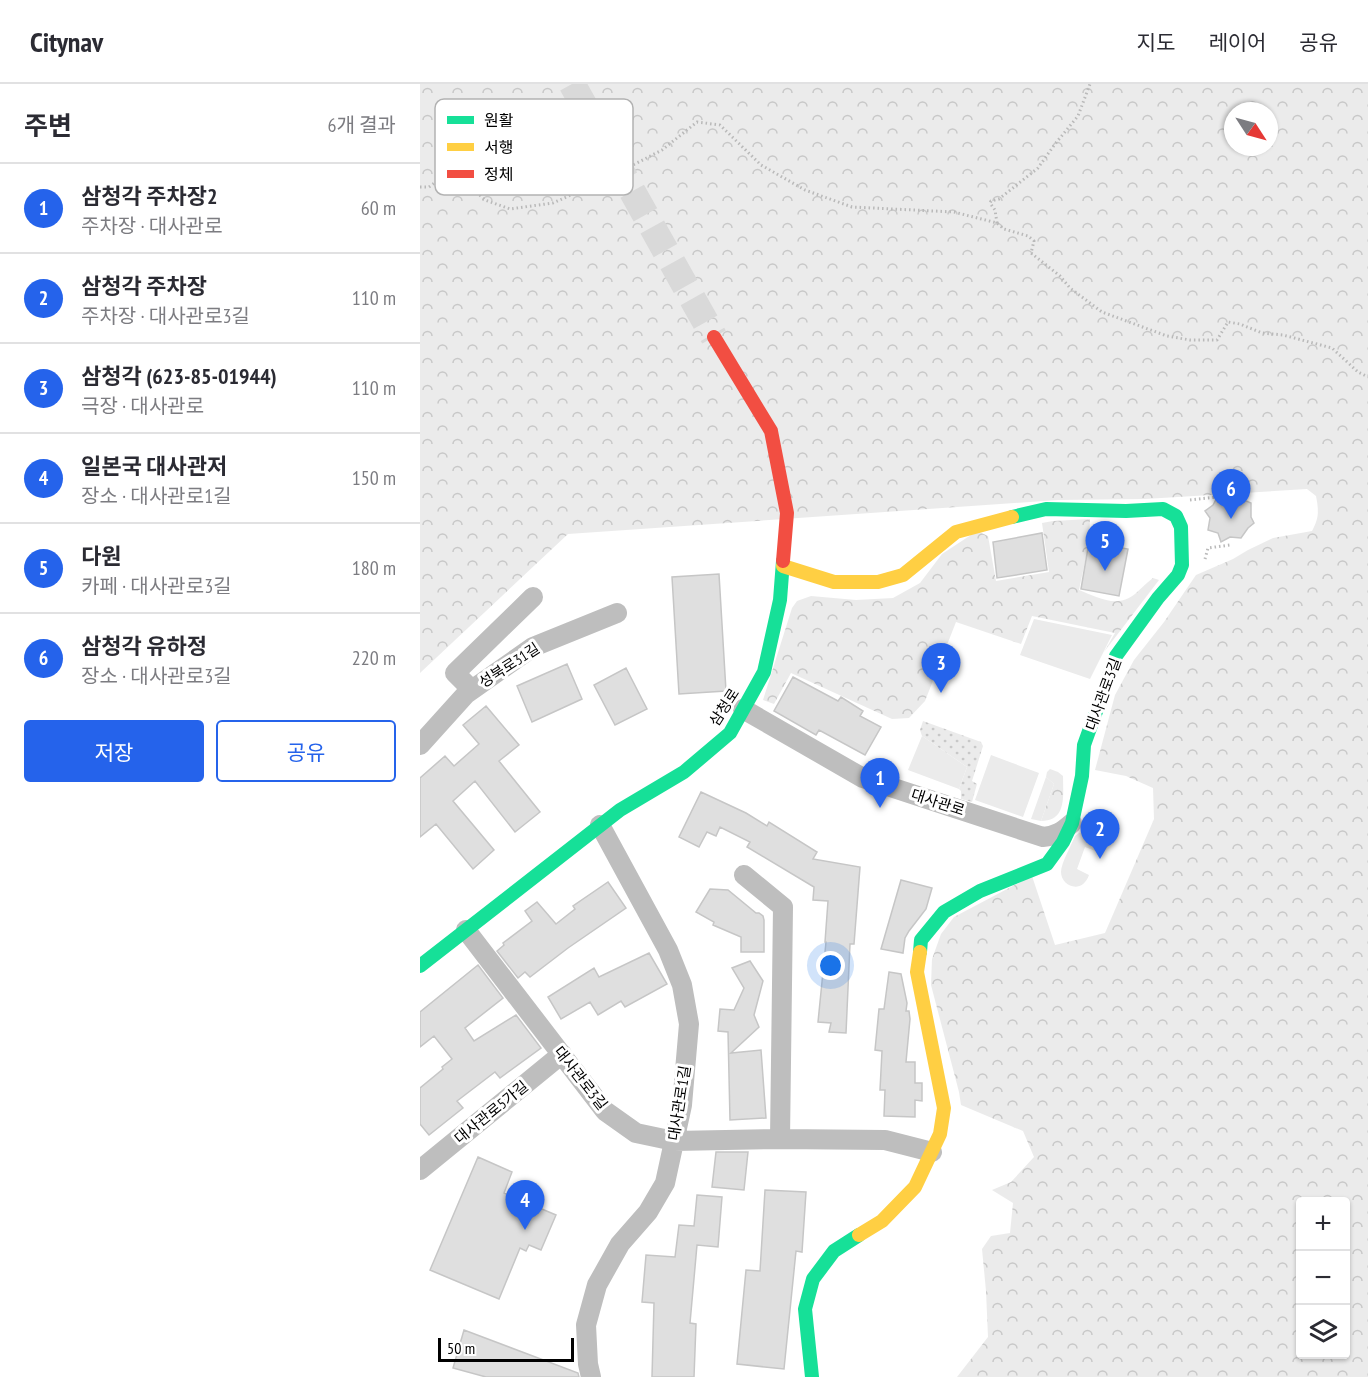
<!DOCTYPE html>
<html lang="ko">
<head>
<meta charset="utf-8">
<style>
  :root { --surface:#fff; --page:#f7f7f7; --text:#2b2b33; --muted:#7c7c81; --line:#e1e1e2; --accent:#2563eb }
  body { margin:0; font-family:"PT Sans Narrow","Noto Sans KR",sans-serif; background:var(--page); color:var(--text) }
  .controls { position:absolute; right:18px; bottom:18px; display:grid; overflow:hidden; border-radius:6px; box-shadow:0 2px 4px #0004 }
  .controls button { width:54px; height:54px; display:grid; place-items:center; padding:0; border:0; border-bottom:2px solid var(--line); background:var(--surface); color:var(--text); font:30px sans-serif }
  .compass { position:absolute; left:804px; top:18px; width:54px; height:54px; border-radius:50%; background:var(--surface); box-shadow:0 2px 4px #0004; rotate:126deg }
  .scale { position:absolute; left:18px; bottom:15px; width:136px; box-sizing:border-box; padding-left:6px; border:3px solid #000; border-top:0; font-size:16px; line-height:21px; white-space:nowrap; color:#000; -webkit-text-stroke:4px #fff; paint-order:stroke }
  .you { position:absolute; left:411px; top:882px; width:21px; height:21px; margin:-15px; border:4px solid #fff; border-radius:50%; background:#1a73e8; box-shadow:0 0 0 9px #1a73e833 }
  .badge { display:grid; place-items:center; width:39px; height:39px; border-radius:50%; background:var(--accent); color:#fff; font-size:20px; font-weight:700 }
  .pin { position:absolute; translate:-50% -50px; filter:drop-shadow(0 2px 3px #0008) }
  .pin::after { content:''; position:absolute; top:32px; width:21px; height:18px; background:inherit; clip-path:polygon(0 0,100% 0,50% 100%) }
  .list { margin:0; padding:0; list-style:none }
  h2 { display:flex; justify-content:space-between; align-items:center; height:78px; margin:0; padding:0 24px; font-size:26px }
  h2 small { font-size:20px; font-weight:400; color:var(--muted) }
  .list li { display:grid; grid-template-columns:39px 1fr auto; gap:18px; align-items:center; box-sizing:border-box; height:90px; padding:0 24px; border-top:2px solid var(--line) }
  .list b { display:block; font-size:22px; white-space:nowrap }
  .list p { margin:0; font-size:20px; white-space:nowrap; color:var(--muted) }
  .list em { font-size:20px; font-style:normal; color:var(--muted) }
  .actions { display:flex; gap:12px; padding:18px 24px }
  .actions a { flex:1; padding:14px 0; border:2px solid var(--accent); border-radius:6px; text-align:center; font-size:21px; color:var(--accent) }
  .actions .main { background:var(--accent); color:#fff }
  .icon { flex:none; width:33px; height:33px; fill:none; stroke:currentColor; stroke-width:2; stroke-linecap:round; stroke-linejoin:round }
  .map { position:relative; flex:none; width:948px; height:1293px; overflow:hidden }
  header { display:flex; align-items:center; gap:36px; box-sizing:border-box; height:84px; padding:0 30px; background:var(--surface); border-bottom:2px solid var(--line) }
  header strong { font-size:28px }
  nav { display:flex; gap:33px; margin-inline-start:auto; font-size:21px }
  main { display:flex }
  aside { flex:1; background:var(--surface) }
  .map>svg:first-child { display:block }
  .grass { fill:#ebebeb }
  .forest { fill:url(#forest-crowns); fill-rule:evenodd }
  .garden { fill:url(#garden-dots) }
  .building { fill:#dfdfdf; stroke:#c6c6c6; stroke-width:1.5 }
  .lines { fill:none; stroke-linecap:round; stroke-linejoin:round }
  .secondary-tunnel { stroke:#d9d9d9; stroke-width:27; stroke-dasharray:27 14; stroke-linecap:butt }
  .path { stroke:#b9b9b9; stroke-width:3; stroke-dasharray:1.5 3; stroke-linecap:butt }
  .street { stroke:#bebebe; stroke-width:20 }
  .fast { stroke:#16e098; stroke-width:14 }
  .slow { stroke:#ffcf43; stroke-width:14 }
  .jam { stroke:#f24e42; stroke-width:14 }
  .labels { text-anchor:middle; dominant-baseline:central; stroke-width:6; stroke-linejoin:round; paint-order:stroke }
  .street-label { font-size:15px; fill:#000; stroke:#fff }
  .key { fill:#fff; stroke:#b2b2b2; stroke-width:1.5 }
  .key-label { font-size:16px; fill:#000 }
</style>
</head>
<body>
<header>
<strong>Citynav</strong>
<nav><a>지도</a><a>레이어</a><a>공유</a></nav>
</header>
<main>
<aside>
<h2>주변<small>6개 결과</small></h2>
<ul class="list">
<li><span class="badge">1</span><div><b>삼청각 주차장2</b><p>주차장 · 대사관로</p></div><em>60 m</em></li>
<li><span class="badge">2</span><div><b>삼청각 주차장</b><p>주차장 · 대사관로3길</p></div><em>110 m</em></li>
<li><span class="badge">3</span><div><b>삼청각 (623-85-01944)</b><p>극장 · 대사관로</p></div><em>110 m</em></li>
<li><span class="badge">4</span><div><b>일본국 대사관저</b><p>장소 · 대사관로1길</p></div><em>150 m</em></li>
<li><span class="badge">5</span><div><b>다원</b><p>카페 · 대사관로3길</p></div><em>180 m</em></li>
<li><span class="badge">6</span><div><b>삼청각 유하정</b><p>장소 · 대사관로3길</p></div><em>220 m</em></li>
</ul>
<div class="actions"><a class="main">저장</a><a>공유</a></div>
</aside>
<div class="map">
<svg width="948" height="1293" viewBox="0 0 948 1293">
  <defs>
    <pattern id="forest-crowns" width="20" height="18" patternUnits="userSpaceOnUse" patternTransform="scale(1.5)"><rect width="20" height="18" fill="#ebebeb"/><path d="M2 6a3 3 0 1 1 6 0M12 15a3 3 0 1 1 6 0" fill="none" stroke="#c8c8c8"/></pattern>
    <pattern id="garden-dots" width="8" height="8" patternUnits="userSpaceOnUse" patternTransform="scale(1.5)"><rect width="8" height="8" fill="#ebebeb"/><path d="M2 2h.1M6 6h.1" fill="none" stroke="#c8c8c8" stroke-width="1.8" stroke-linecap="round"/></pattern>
  </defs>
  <rect width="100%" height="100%" fill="#fff"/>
  <!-- grass -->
  <path class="grass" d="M614 535 692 551 670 595 600 571Z
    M502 652 547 683 539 705 488 686Z
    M571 671 619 689 603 733 555 716Z
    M626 693 634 700 621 737 611 735Z
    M666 747C677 750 682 757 678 768L665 763 657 785 669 791C662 811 641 802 641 788 641 779 651 762 655 752L659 749Z"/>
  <!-- forest -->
  <path class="forest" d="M0 0H948V1293H537L568 1253 566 1207 562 1165 571 1152 590 1149 593 1119 572 1106 591 1098 614 1073 603 1047 541 1021 539 1008 511 901 512 875 521 850 534 833 612 792 635 861 685 849 734 735 733 704 706 692 675 686 695 611 714 576 744 538 776 491 813 475 828 466 853 454 892 447C899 434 899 427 896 412L887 405 725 415 638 416 148 450 0 589ZM813 27H849V63H813ZM880 1118H926V1270H880Z
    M670 435 669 459 659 506C677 513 697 525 715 510 721 505 726 499 733 494L739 496 684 568 695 549 612 532 601 560 536 538 505 617 489 634 472 635 371 589 354 620 343 616 372 524 377 517 391 512 436 516 473 514 500 499 522 470 557 447 568 452 576 497 629 488 622 439 633 437Z
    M630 685 638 688 643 692C643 712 647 737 621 737L634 700 626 693 627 688Z"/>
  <!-- garden -->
  <path class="garden" d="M503 637 561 658 563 662 552 697 557 700 552 718 541 715V707L539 705 547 683 502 652 500 646Z"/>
  <!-- building -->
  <path class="building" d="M818 409 821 415 831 419V433L834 439 828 444 821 454 810 453 801 458 798 449 788 446 790 434 785 427 793 421 799 410 809 413Z
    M622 449 627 486 577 494 573 458Z
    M669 458 708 465 699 512 661 505Z
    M299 490 306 607 259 610 252 493Z
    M147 580 162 615 112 638 97 602Z
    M206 584 227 625 195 641 174 601Z
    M373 593 418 617 421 613 443 627 440 632 461 643 445 671 399 646 396 651 354 627Z
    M66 622 99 661 79 677 120 728 95 748 55 697 33 717 74 766 53 785 16 740 0 753V694L25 672 34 682 59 660 43 641Z
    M281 708 326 729 347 742 349 738 397 768 393 775 440 783 434 860H430L426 949 409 948 411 939 398 938 406 858H405L408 817 393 816 394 803 327 763 330 758 300 743 296 752 287 748 279 763 259 753Z
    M481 796 512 804 506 825 489 847 485 854 483 869 461 865Z
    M188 798 206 824 148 864 110 893 105 888 98 894 77 867 84 861 83 859 112 837 105 827 117 818 136 840 155 825 153 822Z
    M290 805 308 806 336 829H339L343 832 344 836V868H321V853L293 841 294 838 276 828Z
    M229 869 247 900 205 923 201 917 178 931 170 918 141 935 128 913 174 884 179 893Z
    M330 877 343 897 334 931 339 943 311 969 341 966 346 1034 310 1036 308 948 298 947 300 925 314 926 324 904 312 884Z
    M58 881 83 914 45 944 54 957 96 931 121 964 80 994 75 988 37 1017 43 1024 9 1051 0 1040V1004L23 985 22 983 32 975 14 952 0 963V928Z
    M469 888 481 890 487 919 486 927H489L490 935 486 978H495V999H502V1017L495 1016V1033L464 1032 465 1006H460L462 967 455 966 459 925H464Z
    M296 1068H328L324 1106 292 1103Z
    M58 1073 92 1088 84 1109 136 1131 121 1166 109 1161 106 1167 100 1164 79 1215 10 1186Z
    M345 1106 386 1108 382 1168 376 1167 364 1285 317 1280 326 1186 340 1187Z
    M277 1111 302 1113 298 1163 277 1161 270 1239 276 1240 274 1293H232L234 1219 222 1218 226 1171 255 1173 259 1141 274 1142Z
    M44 1246 158 1289 159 1293H66L33 1284Z"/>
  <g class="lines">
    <!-- secondary-tunnel -->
    <path class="secondary-tunnel" d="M152 0 294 253"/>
    <!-- path -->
    <path class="path" d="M0 103H9L21 94 49 101 65 116 90 125 133 119 180 98 242 66 277 38 300 41 341 81 385 106 432 123 534 128 577 139 584 145 608 152 614 157 611 169 640 192 650 204 682 228 747 252 770 256H797L808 238 820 240 842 249 863 251 912 264 938 288 948 293
      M577 139 575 126 570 119 571 117 579 115 618 84 635 60 658 32 670 0
      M770 416 806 412
      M785 475 788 464 810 461"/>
    <!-- street -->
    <path class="street" d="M52 606 35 589 113 513
      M323 625 443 694 623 753C636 752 643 747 652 739
      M0 661 46 610 113 563 197 529
      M324 791 363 823 360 1055
      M46 846 185 1027 216 1049 254 1057 360 1055 465 1056 512 1068
      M0 1086 142 970
      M171 1293 168 1280 166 1241 177 1201 200 1160 228 1128 245 1099 262 1021 269 940 262 901 248 866 180 741"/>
    <!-- fast -->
    <path class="fast" d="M500 868 501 856 524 828 560 807 627 780 643 758 652 739 662 692 664 661 696 572 738 514 758 491 762 481 761 443 756 432 743 425 706 427 626 425 592 433
      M0 882 200 726 264 688 310 649 344 588 360 516 363 477
      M392 1293 385 1225 393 1195 414 1167 439 1151"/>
    <!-- slow -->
    <path class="slow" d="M363 482 414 498H458L483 491 536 448 592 433
      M439 1151 462 1137 495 1103 520 1050 524 1024 497 888 500 868"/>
    <!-- jam -->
    <path class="jam" d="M294 253 351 347 367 429 363 477"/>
  </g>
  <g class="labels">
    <!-- street labels -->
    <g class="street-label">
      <text transform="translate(89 581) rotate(-33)">성북로31길</text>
      <text transform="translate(683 610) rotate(-70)">대사관로3길</text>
      <text transform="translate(304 623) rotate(-57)">삼청로</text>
      <text transform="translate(518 718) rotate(18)">대사관로</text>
      <text transform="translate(161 994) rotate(52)">대사관로3길</text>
      <text transform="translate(259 1019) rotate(-81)">대사관로1길</text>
      <text transform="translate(71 1028) rotate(-39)">대사관로5가길</text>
    </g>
  </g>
  <!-- legend -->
  <rect x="15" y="15" width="198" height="96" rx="9" class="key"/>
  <rect x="27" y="32" width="27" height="8" fill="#16e098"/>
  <rect x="27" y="59" width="27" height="8" fill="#ffcf43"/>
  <rect x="27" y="86" width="27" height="8" fill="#f24e42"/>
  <g class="key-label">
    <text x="64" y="42">원활</text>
    <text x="64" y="69">서행</text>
    <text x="64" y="96">정체</text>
  </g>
</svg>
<div class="controls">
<button>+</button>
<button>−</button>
<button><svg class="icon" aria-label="layers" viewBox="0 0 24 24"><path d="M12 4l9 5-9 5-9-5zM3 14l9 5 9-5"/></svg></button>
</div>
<svg class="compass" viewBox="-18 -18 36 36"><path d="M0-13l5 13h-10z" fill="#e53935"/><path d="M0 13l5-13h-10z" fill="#7c7c81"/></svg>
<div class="scale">50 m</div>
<div class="you"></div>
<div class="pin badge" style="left:460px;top:724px">1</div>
<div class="pin badge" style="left:680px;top:775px">2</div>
<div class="pin badge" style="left:521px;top:609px">3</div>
<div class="pin badge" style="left:105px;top:1146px">4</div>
<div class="pin badge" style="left:685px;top:487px">5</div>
<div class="pin badge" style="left:811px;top:435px">6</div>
</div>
</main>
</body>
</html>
